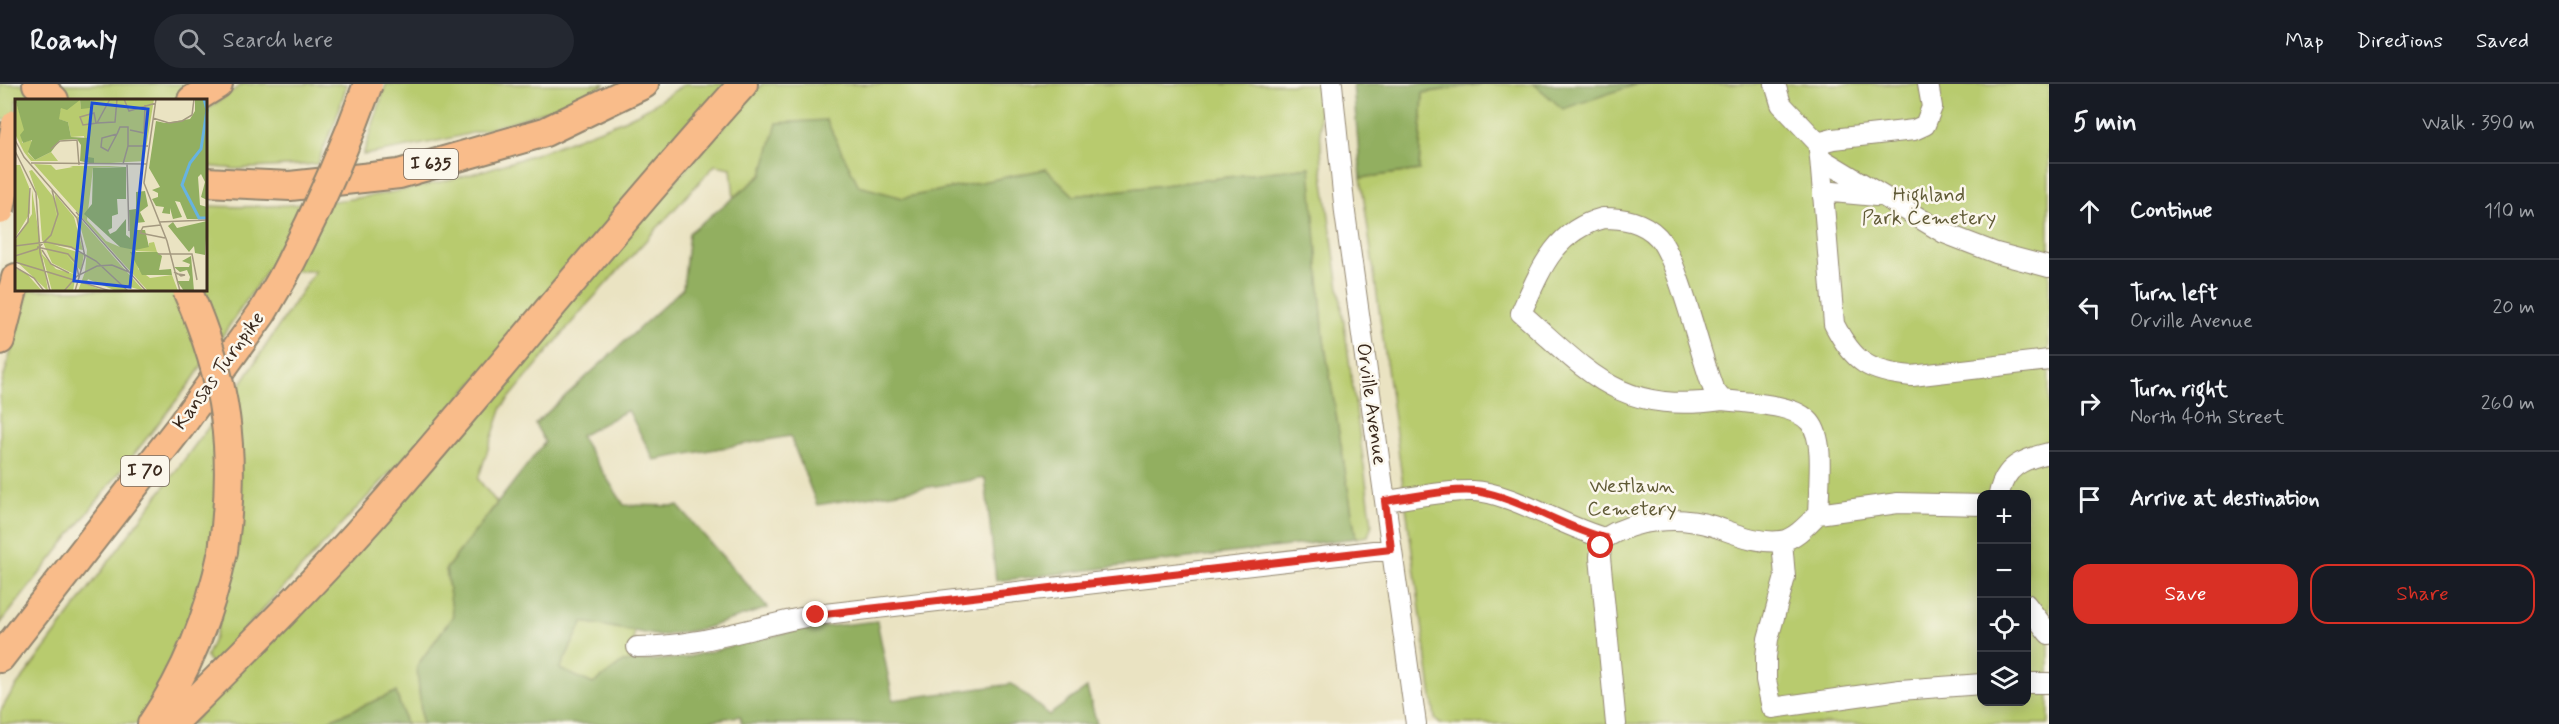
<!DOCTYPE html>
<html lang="en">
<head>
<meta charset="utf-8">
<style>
  :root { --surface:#171b24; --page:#242831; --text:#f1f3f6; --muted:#9ea1a6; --line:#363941; --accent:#d93025 }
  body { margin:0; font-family:Mynerve,sans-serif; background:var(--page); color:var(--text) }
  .controls { position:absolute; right:18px; bottom:18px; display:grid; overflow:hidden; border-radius:12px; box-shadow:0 3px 15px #0003 }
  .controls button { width:54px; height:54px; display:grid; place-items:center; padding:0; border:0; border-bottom:2px solid var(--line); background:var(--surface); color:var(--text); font:30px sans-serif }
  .stop { position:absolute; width:18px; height:18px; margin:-14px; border:4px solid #d93025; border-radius:50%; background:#fff }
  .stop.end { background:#d93025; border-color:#fff; box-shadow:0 2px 6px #0008 }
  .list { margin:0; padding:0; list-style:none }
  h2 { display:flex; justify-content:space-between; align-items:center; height:78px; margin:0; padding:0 24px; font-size:26px }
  h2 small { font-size:20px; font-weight:400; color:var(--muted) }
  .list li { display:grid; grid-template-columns:39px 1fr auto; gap:18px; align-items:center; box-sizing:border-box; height:96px; padding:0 24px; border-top:2px solid var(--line) }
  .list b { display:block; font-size:22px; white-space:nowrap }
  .list p { margin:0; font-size:20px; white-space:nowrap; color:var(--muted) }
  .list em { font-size:20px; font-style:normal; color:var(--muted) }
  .actions { display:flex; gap:12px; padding:18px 24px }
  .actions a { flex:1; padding:14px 0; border:2px solid var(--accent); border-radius:18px; text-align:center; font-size:21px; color:var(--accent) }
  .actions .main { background:var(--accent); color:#fff }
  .icon { flex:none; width:33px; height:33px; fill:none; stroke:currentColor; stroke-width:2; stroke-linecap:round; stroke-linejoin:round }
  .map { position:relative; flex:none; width:2049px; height:640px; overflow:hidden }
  header { display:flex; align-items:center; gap:36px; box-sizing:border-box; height:84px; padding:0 30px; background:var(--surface); border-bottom:2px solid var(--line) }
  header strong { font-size:28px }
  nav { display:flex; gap:33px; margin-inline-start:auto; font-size:21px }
  .search { width:420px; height:54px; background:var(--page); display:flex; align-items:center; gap:15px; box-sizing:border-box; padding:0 21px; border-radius:33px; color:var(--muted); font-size:22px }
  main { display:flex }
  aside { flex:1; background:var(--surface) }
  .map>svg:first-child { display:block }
  .green { fill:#b8cb6e; stroke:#7a7a46; stroke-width:1.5; fill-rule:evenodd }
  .forest { fill:#92af61; stroke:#666c40; stroke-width:1.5 }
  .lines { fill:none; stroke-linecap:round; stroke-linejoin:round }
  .minor-casing { stroke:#928670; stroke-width:22 }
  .highway-casing { stroke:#928670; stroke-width:32 }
  .minor { stroke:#fff; stroke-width:20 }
  .highway { stroke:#f9bc8a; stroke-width:28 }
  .highway-bridge-casing { stroke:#928670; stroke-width:32; stroke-linecap:butt }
  .highway-bridge { stroke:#f9bc8a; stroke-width:28 }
  .route { stroke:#d93025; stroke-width:8 }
  .labels { text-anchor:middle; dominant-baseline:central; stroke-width:5; stroke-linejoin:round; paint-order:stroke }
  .shield { fill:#fbf7ec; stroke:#75685c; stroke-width:1.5 }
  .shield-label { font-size:18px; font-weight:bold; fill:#3b2a1e }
  .park-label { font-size:20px; fill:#605a36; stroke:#fbf7ec }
  .street-label { font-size:20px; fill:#3b2a1e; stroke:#fbf7ec }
  .inset-river { fill:none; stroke:#67b3e0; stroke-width:3 }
  .inset-road { fill:none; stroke:#a49980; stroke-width:1.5 }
  .view { fill:#1d4ed8; fill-opacity:0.15; stroke:#1d4ed8; stroke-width:3 }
  .inset-edge { fill:none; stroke:#3b2a1e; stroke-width:3 }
</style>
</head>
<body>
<header>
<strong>Roamly</strong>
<div class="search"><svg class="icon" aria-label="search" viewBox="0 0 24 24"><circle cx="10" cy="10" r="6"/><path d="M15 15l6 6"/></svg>Search here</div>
<nav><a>Map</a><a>Directions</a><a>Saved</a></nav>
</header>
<main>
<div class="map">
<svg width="2049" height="640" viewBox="0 0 2049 640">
  <rect width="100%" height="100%" fill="#fbf7ec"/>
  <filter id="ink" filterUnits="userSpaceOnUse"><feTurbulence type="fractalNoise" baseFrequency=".0167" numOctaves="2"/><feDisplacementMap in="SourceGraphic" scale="12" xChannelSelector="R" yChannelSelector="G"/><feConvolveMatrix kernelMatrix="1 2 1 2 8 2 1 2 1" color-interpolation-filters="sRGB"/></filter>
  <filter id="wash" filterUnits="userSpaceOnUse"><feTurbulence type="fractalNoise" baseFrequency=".008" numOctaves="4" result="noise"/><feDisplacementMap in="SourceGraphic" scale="24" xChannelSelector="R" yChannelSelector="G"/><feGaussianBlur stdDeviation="1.35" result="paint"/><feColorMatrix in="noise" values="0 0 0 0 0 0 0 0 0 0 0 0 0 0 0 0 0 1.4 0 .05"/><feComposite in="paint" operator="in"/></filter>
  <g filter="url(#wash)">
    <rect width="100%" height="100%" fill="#eae3c2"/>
    <!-- green -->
    <path class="green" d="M0 0H196L174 16H16V38L0 35Z
      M242 0H347L335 38 317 80 236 85 206 82V27Z
      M386 0H606C534 38 443 58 363 71Z
      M685 0H729L491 280 212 580 206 573 215 553 235 468 211 488 165 597 139 640H0V628L10 611 244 295 315 187 267 186 191 298 0 540V306L28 206H206V122C333 127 457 102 575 55 595 47 615 41 634 31 652 23 668 10 685 0Z
      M762 0H1318L1322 83 1372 440 1368 452 1356 454 1324 256 1309 83 1074 112 1046 85 903 114 859 103 826 36 734 114 731 84 715 81 583 225 502 323 478 395 497 419 446 485 453 532 417 582 422 640H406L396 608 320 640H191Z
      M1482 0H1534L1563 24 1637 0H2049V640H1440L1435 635 1361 94 1419 86 1423 9ZM1982 410H2026V618H1982Z
      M583 538 634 547 633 577 623 578 593 600 559 585Z"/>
    <!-- forest -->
    <path class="forest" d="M1353 0H1482L1423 9 1419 86 1361 94Z
      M1534 0H1637L1563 25Z
      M826 36 859 102 903 114 1046 85 1074 112 1310 83 1324 256 1356 454 996 497 985 394 817 421 790 352 654 376 628 326 580 352 624 421 678 422 768 524 702 545 660 552 583 538 560 585 593 600 623 578 684 574 796 546 877 537 893 616 1012 600 1049 631 1087 604 1097 640H742L740 632 690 640H422L417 582 453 532 446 485 545 358 535 340 683 204 689 149 762 91 777 39Z
      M396 608 406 640H320Z"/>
  </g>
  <g filter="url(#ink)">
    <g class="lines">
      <!-- minor casing -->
      <g class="minor-casing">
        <path id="minor" d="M1332 0 1345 129 1416 640
          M1775 0 1781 20 1818 59 1820 74 1944 149 1996 169 2049 183
          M1818 59 1833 55 1914 46 1925 41 1932 23 1928 0
          M1820 74 1834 240C1854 279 1869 288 1912 292L2049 276
          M1823 113 1833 108 1876 112
          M1603 134C1623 134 1643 137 1658 153 1678 175 1700 270 1713 304L1722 316C1620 330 1592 291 1521 229 1540 187 1554 147 1603 134Z
          M1999 410C2005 382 2023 375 2049 369
          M1385 417C1413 414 1445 406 1473 407 1511 408 1565 444 1605 454L1601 462 1600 473 1616 640
          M1818 430 1898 419 1982 421
          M1605 454C1636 435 1679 431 1713 442 1734 449 1758 460 1781 457 1795 455 1808 440 1818 430 1823 330 1825 325 1722 316
          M1782 457 1785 493 1768 555 1766 573V596L1772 624 1900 606 1982 600
          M2026 520 2049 550
          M637 563C699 563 755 542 816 531L1391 465
          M2026 599H2049"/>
      </g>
      <!-- highway casing -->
      <g class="highway-casing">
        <path id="highway" d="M37 0 54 16
          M192 16 218 0
          M206 98 290 102 399 90 545 48 644 0
          M0 256 16 194
          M0 574 180 343 262 229 283 193
          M152 640C188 587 210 530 223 467
          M172 640C246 567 320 493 389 414 508 277 621 135 743 0"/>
      </g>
      <!-- minor -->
      <use href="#minor" class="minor"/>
      <!-- highway -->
      <use href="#highway" class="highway"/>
      <!-- highway-bridge casing -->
      <g class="highway-bridge-casing">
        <path id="highway-bridge" d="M0 126 16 40
          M283 193C316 130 344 67 368 0
          M187 206C227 296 237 369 223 467"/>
      </g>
      <!-- highway-bridge -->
      <use href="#highway-bridge" class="highway-bridge"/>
    </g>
  </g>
  <g class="lines" filter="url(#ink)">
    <!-- route -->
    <path class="route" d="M816 531 1391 465 1385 417C1409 414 1453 404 1476 407 1521 414 1561 443 1605 454L1601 462"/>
  </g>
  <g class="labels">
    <!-- shield labels -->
    <g class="shield">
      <rect x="404" y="65" width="54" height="30" rx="4.5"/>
      <rect x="121" y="372" width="48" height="30" rx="4.5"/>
    </g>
    <g class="shield-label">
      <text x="431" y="80">I 635</text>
      <text x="145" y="387">I 70</text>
    </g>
    <!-- park labels -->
    <g class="park-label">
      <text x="1929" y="111">Highland<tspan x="1929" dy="23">Park Cemetery</tspan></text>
      <text x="1632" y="402">Westlawn<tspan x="1632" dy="23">Cemetery</tspan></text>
    </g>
    <!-- street labels -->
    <g class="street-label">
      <text transform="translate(219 287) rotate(-54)">Kansas Turnpike</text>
      <text transform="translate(1371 320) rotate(82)">Orville Avenue</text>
    </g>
  </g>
  <!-- overview -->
  <g transform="translate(15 15)">
    <rect width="192" height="192" fill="#eae3c2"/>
    <path d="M0 0 10 31 7 44 16 41 18 46 13 54 20 61 36 53 43 62H16L9 53 0 35ZM75 0H139L129 62 79 65 73 58 69 37 56 38 53 23 43 20 46 9 65 1 66 9 75 8ZM19 65 36 66 41 71 58 68 55 67H111L78 69 72 121 91 142 105 148H134V144L139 143 142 153 121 152 123 170 135 179 157 176 163 192H133ZM0 66H5L14 88 15 114 0 139ZM17 71 40 100 42 128 40 95 59 118 68 151 39 146 69 155 66 172 50 154 62 168 58 192H37L27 155 41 170 59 175 37 164 27 141 24 101 14 72ZM17 91 33 192 0 161V142L17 115ZM62 116 112 173 129 192 112 187 110 192H101L73 180 71 185 90 192H63L70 173 72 151ZM0 169 12 175 27 192H0Z" fill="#b8cb6e"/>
    <path d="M0 0H75V9L66 10 65 1 52 11 46 9 44 20 53 23 56 38 74 39 73 58 79 59V65L65 62 66 46 62 40 45 41 36 53 20 61 13 53 17 41 8 44 5 36 9 31ZM180 0H192V101L186 98 190 83 186 75 183 78 185 106 192 108V120H172L165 103 160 102 167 118 158 120 155 109V115L147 114 149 108 141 107 137 100 143 98V94L137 91 145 88 134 69 141 22 150 24 175 20 180 12ZM111 68V100H102L103 115 97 117V129L93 131 95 135 101 132 111 120V136L115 139 114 111 121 110V93L130 92 133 107 125 113 130 123 121 124V131H130L134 148 120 151 105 148 69 115 77 105 78 69ZM192 122 190 156 180 154 179 147 174 153 153 127 158 123 162 129ZM115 153H142L147 157 144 171 156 170 157 176H127ZM176 157 179 192H169L162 182H174L175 178 172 171 165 173 159 168H174L175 165 167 162Z" fill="#92af61"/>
    <path class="inset-river" d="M189 0 192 11 186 50 175 64 167 86 184 119H191"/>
    <path class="inset-road" d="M109 0 114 12 141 4M141 0 129 84 152 142 165 192M138 19 154 24 167 22 177 16 179 0M81 24 79 14 65 18 68 26 82 24 95 0M82 24 100 23 102 0M115 31 129 34 130 6M102 35 93 52 86 48 87 39ZM102 35 105 28H113V47M0 41 9 58 62 119 70 158 60 192M36 50 45 42 62 41 64 66M0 52 21 94 25 154 35 192M16 64 132 65M108 65 113 47H133M112 65 114 132M61 113 131 192M144 123 192 121M146 126 128 128 125 134 150 139M0 140 13 123 15 89M0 147 31 143 56 148 81 162 113 192M22 148 53 155 61 164 64 178M27 151 36 165 54 174M143 155H177L182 181M0 157 22 150 36 136 43 115 37 91M0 163 95 192M0 168 19 179 29 192M159 173 163 175 166 177 170 176 163 175M49 192 62 177 82 167 97 166 114 173"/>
    <path class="view" d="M77 4 133 10 115 188 59 182Z"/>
    <rect width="192" height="192" class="inset-edge"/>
  </g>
</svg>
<div class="controls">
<button>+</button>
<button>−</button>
<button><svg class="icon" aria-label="locate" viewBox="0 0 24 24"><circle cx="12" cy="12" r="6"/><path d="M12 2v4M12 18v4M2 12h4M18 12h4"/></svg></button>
<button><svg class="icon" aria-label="layers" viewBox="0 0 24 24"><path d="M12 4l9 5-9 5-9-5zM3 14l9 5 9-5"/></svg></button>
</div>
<div class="stop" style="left:1601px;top:462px"></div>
<div class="stop end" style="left:816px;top:531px"></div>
</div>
<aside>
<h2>5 min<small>Walk · 390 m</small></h2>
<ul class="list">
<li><svg class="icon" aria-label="ahead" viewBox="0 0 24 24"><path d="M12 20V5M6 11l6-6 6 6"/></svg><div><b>Continue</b></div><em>110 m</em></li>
<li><svg class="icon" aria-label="left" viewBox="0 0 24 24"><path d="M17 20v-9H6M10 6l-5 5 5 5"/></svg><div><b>Turn left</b><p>Orville Avenue</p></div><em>20 m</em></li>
<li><svg class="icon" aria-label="right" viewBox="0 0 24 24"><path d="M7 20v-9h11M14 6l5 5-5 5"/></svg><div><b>Turn right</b><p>North 40th Street</p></div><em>260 m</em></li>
<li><svg class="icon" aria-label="arrive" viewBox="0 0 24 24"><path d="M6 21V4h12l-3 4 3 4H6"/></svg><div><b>Arrive at destination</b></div></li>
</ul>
<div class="actions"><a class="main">Save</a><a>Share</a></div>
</aside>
</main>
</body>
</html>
